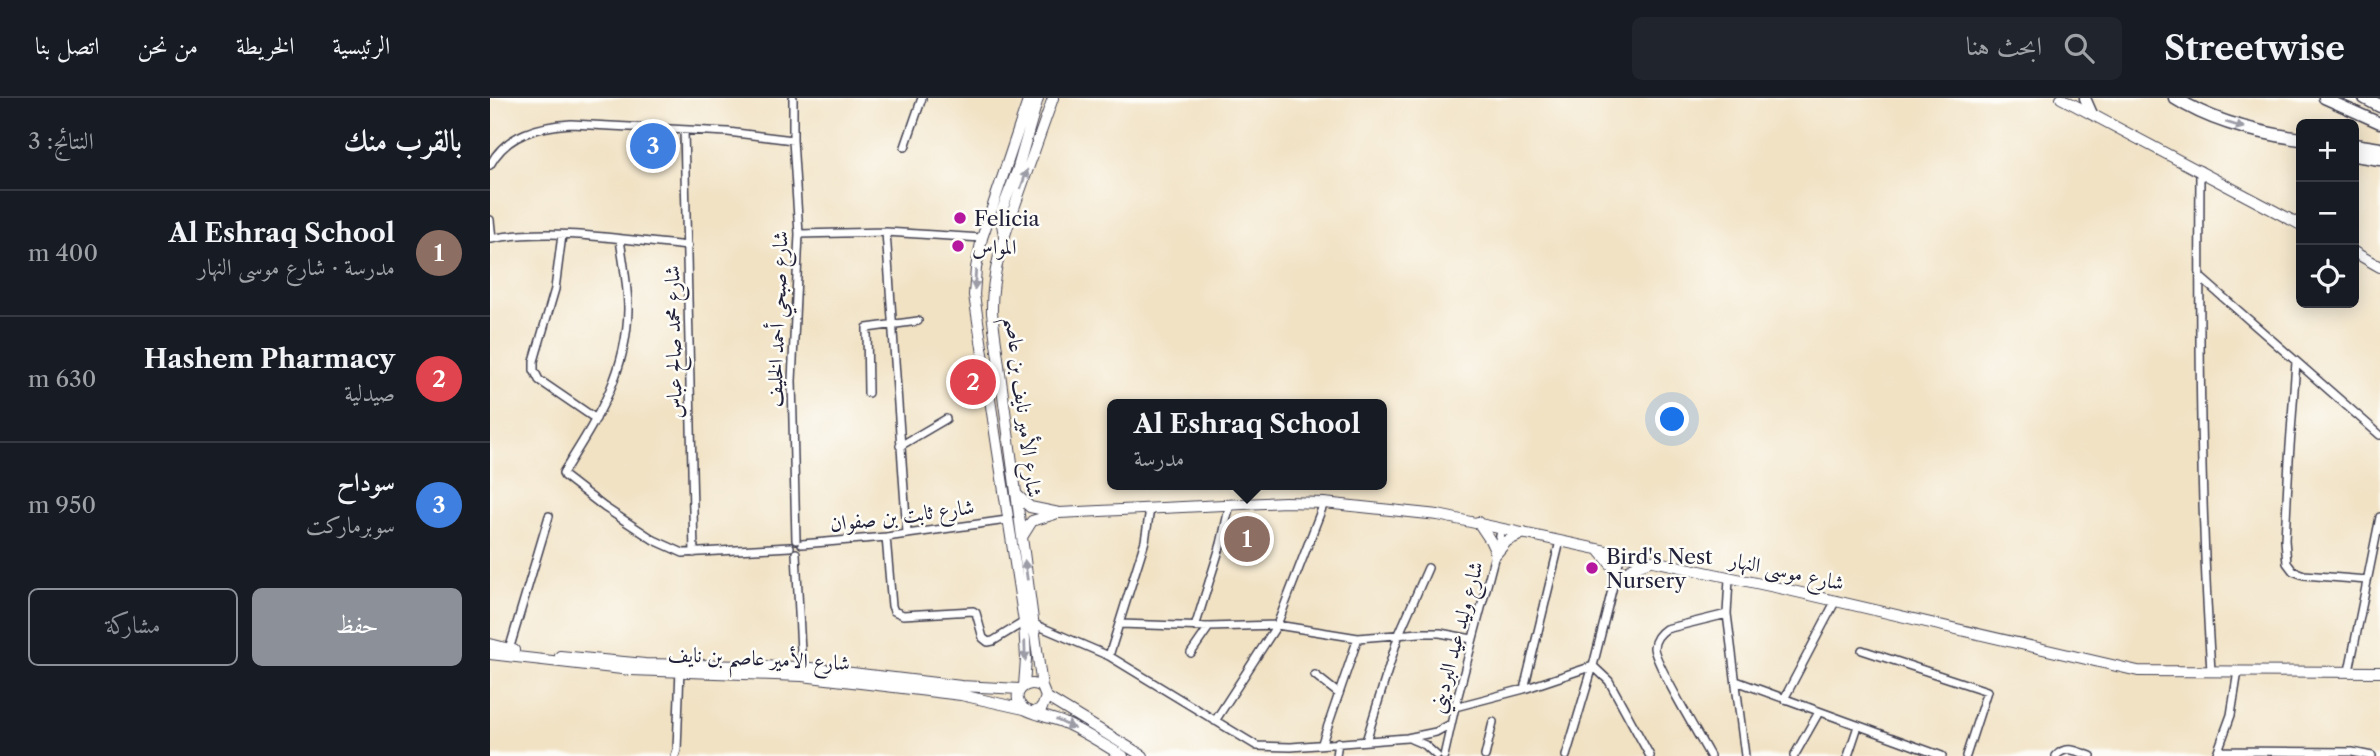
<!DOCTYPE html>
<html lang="ar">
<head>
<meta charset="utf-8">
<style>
  :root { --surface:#171b24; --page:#20242c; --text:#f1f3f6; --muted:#9ea1a6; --line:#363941; --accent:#8c9099 }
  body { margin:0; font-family:"Libre Caslon Text",Amiri,serif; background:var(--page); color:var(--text); direction:rtl }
  .controls { position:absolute; right:21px; top:21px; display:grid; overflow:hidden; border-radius:10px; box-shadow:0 4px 18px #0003 }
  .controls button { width:63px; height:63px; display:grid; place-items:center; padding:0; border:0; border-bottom:2px solid var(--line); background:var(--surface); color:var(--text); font:35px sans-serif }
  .you { position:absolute; left:1183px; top:322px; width:24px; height:24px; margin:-18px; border:5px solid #fff; border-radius:50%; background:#1a73e8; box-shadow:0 0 0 10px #1a73e833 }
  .badge { display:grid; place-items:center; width:46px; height:46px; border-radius:50%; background:var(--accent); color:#fff; font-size:23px; font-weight:700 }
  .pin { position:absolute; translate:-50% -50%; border:4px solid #fff; box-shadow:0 2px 7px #0006 }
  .popup { position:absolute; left:617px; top:301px; width:280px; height:91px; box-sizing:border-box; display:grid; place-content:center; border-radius:10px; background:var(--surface); filter:drop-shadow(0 2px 5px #0005); font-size:23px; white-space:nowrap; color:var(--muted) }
  .popup b { font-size:26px; color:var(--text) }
  .popup::after { content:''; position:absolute; left:50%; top:100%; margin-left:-14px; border:14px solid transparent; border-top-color:var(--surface) }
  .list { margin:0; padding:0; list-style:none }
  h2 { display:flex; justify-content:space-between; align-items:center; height:91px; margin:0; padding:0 28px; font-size:30px }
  h2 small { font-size:23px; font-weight:400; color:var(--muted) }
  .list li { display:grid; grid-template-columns:46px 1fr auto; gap:21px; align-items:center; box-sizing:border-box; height:126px; padding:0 28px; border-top:2px solid var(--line) }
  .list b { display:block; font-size:26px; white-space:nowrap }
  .list p { margin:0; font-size:23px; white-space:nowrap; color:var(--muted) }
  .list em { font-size:23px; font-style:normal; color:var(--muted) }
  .actions { display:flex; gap:14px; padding:21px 28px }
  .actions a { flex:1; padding:16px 0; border:2px solid var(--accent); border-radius:10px; text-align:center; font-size:24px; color:var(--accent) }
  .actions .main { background:var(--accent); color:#fff }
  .icon { flex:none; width:38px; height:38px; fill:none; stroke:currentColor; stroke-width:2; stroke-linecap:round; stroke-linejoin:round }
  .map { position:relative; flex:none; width:1890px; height:658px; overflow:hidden; direction:ltr }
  header { display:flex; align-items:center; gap:42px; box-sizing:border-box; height:98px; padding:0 35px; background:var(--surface); border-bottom:2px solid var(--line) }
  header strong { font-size:33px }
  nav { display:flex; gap:38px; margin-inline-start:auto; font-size:24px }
  .search { width:490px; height:63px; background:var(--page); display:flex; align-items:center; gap:18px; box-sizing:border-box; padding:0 24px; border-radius:10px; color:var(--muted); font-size:26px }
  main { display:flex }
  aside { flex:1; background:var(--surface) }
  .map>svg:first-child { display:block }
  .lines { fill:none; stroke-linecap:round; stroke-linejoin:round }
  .street-casing { stroke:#413f50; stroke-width:10 }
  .secondary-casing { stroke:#413f50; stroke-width:12 }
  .primary-casing { stroke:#413f50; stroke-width:13 }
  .highway-casing { stroke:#413f50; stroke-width:15 }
  .street { stroke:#fff; stroke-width:7 }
  .secondary { stroke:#fff; stroke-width:10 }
  .primary { stroke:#fff; stroke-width:10 }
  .highway { stroke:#fff; stroke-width:12 }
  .oneway { fill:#9c9ca7 }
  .poi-dot { fill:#b5179e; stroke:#fdfcf7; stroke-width:2.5 }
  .labels { text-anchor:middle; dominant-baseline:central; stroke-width:5; stroke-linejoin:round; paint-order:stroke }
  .poi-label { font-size:21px; fill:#22223b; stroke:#fdfcf7; text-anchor:start }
  .street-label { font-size:21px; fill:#22223b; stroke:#fdfcf7 }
</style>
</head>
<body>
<header>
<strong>Streetwise</strong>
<div class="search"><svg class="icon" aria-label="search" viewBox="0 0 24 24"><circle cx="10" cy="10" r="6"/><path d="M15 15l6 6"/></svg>ابحث هنا</div>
<nav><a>الرئيسية</a><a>الخريطة</a><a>من نحن</a><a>اتصل بنا</a></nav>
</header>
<main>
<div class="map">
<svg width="1890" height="658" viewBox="0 0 1890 658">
  <rect width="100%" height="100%" fill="#fdfcf7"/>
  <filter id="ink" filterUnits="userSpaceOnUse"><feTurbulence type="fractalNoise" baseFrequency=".0143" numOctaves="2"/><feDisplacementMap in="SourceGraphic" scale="14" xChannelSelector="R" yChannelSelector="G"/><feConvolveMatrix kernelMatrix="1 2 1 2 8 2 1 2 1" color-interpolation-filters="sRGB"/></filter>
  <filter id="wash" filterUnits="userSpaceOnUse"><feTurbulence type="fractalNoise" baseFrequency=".00686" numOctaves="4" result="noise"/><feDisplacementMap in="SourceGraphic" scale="28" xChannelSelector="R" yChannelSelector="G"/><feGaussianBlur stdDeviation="1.57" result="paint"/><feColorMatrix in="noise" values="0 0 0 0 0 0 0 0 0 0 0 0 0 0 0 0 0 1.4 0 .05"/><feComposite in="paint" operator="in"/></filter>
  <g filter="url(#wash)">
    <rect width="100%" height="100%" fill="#f1e2c4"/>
  </g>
  <g filter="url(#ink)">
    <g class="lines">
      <!-- street casing -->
      <g class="street-casing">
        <path id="street" d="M303 0V42L309 136 302 283 306 442
          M194 32 204 455
          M415 49 432 0
          M0 67C16 36 50 28 81 26L238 34 303 42
          M1710 72C1709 239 1710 406 1721 573
          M0 122 2 141
          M396 134 417 435
          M309 136 396 134 492 140
          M72 137 65 191 44 263V272L49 282 106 321
          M0 141C63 129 134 142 198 148
          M130 141C133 164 138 188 138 211 137 276 106 322 73 375L74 378 114 409 164 442 193 455 300 449
          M1710 179 1890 337
          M1806 264 1799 362 1795 442 1797 465 1803 473 1814 477 1877 482
          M378 295 377 230 428 223
          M410 348 456 321
          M396 439 402 508 404 513 413 517 483 513 486 515 493 540 498 544 503 543 534 524
          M312 446 396 439 517 422
          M306 455 312 573
          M1239 481 1237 516 1255 658
          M544 526 619 558 767 648 801 649 917 640 946 634 961 626
          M630 526 719 529 787 527 868 540 930 535H950L982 541
          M705 529 731 446 740 406
          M19 552 59 418
          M1372 552 1497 593 1476 658
          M701 555 719 529
          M619 558 655 443 660 411
          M1859 573 1890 419
          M825 577 849 596
          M1246 583 1452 658
          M1034 591 1070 443
          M1294 601 1346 502
          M965 609 1034 591 1103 568 1119 583 1160 658
          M725 623 787 527 834 405
          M921 641 935 647 947 658
          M876 643 909 536 938 470
          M832 645 868 540
          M1728 653 1862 654 1882 658
          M185 658 187 652 190 570
          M846 658 848 644
          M954 658 965 609 1012 430
          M995 658 1003 624
          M1076 658 1103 568 1131 456
          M1220 658C1211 641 1163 562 1164 549 1165 541 1170 535 1176 531L1237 516
          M1304 658 1329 614
          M1358 658 1368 628
          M1566 658C1576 646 1588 654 1601 658
          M1726 658 1741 617 1748 573"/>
      </g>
      <!-- secondary casing -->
      <g class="secondary-casing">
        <path id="secondary" d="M1571 0 1811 127
          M514 137 511 121 512 112 527 73 548 0
          M1864 154 1890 169
          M526 396 540 409 569 415 795 404 834 405 948 417 1294 491 1648 573 1890 574
          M988 424 1000 442 1006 455
          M532 439 542 423 565 416
          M1109 452 1123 469 1125 483
          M1005 457 1017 443 1034 435
          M1126 479 1142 470 1160 463
          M0 546 24 552
          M0 556 141 572 312 578 471 597 534 611
          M70 558 155 566 312 569 471 588 530 591
          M534 588 536 561 534 524 484 197 486 170 492 140 539 0
          M552 589 502 215C501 171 516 133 530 93 541 62 552 31 563 0
          M556 599 653 658
          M544 614 552 610 556 599 552 589C535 579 519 597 533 610 540 616 564 620 574 625 595 634 614 647 633 658"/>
      </g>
      <!-- primary casing -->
      <g class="primary-casing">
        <path id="primary" d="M1595 0 1602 16
          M1834 0 1890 25"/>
      </g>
      <!-- highway casing -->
      <g class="highway-casing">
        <path id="highway" d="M1685 0C1722 24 1768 35 1811 41
          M1875 0 1890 8
          M1864 47 1890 51
          M1864 57 1890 61"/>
      </g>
      <!-- street -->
      <use href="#street" class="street"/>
      <!-- secondary -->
      <use href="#secondary" class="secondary"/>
      <!-- primary -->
      <use href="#primary" class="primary"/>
      <!-- highway -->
      <use href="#highway" class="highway"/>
    </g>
    <!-- one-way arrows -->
    <defs><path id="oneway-solid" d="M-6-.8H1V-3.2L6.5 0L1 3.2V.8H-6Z" transform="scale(1.75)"/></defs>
    <g class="oneway">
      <use href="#oneway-solid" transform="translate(1745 27) rotate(17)"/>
      <use href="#oneway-solid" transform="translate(534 81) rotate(-70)"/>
      <use href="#oneway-solid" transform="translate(485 182) rotate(94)"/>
      <use href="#oneway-solid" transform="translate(536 472) rotate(-98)"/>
      <use href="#oneway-solid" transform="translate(535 553) rotate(88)"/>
      <use href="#oneway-solid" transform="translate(575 626) rotate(25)"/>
    </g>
  </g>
  <!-- markers -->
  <g class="poi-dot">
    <circle cx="470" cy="120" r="7"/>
    <circle cx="468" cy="148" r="7"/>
    <circle cx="1102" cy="470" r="7"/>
  </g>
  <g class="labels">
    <!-- poi labels -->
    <g class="poi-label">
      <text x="484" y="120">Felicia</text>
      <text x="482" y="148">المواس</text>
      <text x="1116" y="458">Bird's Nest<tspan x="1116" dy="24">Nursery</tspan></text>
    </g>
    <!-- street labels -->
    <g class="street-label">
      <text transform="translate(287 221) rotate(-88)">شارع صبحي أحمد الخليف</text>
      <text transform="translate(183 244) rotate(-91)">شارع محمد صالح عباس</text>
      <text transform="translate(534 309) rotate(83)">شارع الأمير نايف بن عاصم</text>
      <text transform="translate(412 417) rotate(-7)">شارع ثابت بن صفوان</text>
      <text transform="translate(1297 473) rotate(12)">شارع موسى النهار</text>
      <text transform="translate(966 539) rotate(-75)">شارع وليد عيد البرديني</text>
      <text transform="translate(269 560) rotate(3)">شارع الأمير عاصم بن نايف</text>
    </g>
  </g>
</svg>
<div class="controls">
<button>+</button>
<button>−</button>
<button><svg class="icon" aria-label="locate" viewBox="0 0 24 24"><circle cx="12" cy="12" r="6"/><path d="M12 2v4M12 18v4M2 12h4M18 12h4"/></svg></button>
</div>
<div class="you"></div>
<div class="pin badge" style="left:757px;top:441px;background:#8d6e63">1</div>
<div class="popup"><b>Al Eshraq School</b>مدرسة</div>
<div class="pin badge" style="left:483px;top:284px;background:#e0444e">2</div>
<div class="pin badge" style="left:163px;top:48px;background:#3f7fe0">3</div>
</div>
<aside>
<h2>بالقرب منك<small>النتائج: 3</small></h2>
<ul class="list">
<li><span class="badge" style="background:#8d6e63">1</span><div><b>Al Eshraq School</b><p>مدرسة · شارع موسى النهار</p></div><em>400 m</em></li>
<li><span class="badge" style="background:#e0444e">2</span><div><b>Hashem Pharmacy</b><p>صيدلية</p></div><em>630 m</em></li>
<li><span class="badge" style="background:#3f7fe0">3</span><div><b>سوداح</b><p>سوبرماركت</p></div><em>950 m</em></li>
</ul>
<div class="actions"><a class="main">حفظ</a><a>مشاركة</a></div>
</aside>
</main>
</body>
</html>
